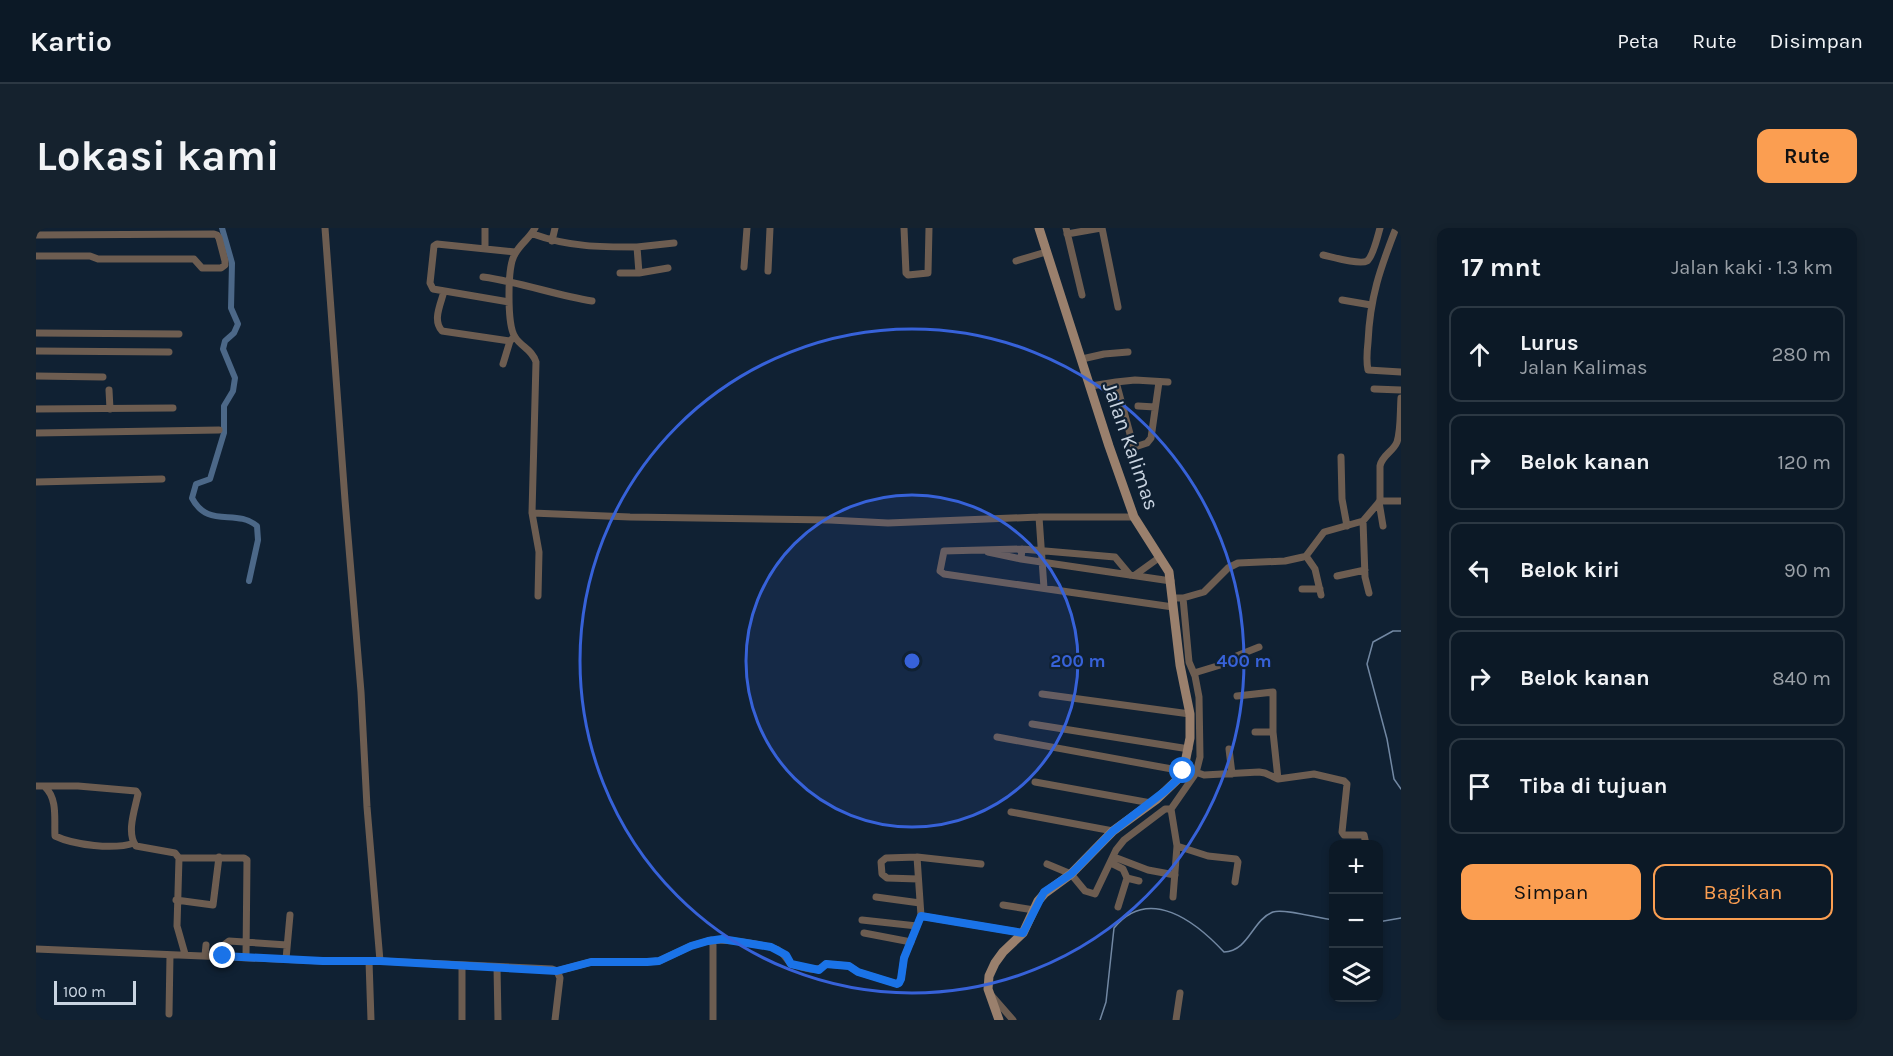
<!DOCTYPE html>
<html lang="id">
<head>
<meta charset="utf-8">
<style>
  :root { --surface:#0c1926; --page:#15222e; --text:#f1f3f6; --muted:#9aa0a7; --line:#2c3843; --accent:#fb9e51 }
  body { margin:0; font-family:Karla,sans-serif; background:var(--page); color:var(--text) }
  .controls { position:absolute; right:18px; bottom:18px; display:grid; overflow:hidden; border-radius:12px; box-shadow:0 3px 9px #0003 }
  .controls button { width:54px; height:54px; display:grid; place-items:center; padding:0; border:0; border-bottom:2px solid var(--line); background:var(--surface); color:var(--text); font:30px sans-serif }
  .scale { position:absolute; left:18px; bottom:15px; width:82px; box-sizing:border-box; padding-left:6px; border:3px solid #c9d4e1; border-top:0; font-size:16px; line-height:21px; white-space:nowrap; color:#c9d4e1; -webkit-text-stroke:4px #102133; paint-order:stroke }
  .stop { position:absolute; width:18px; height:18px; margin:-14px; border:4px solid #1a73e8; border-radius:50%; background:#fff }
  .stop.end { background:#1a73e8; border-color:#fff; box-shadow:0 2px 6px #0008 }
  .list { margin:0; padding:0; list-style:none }
  h2 { display:flex; justify-content:space-between; align-items:center; height:78px; margin:0; padding:0 24px; font-size:26px }
  h2 small { font-size:20px; font-weight:400; color:var(--muted) }
  .list li { display:grid; grid-template-columns:39px 1fr auto; gap:18px; align-items:center; box-sizing:border-box; height:96px; margin:0 12px 12px; padding:0 12px; border:2px solid var(--line); border-radius:12px }
  .list b { display:block; font-size:22px; white-space:nowrap }
  .list p { margin:0; font-size:20px; white-space:nowrap; color:var(--muted) }
  .list em { font-size:20px; font-style:normal; color:var(--muted) }
  .actions { display:flex; gap:12px; padding:18px 24px }
  .actions a { flex:1; padding:14px 0; border:2px solid var(--accent); border-radius:12px; text-align:center; font-size:21px; color:var(--accent) }
  .actions .main { background:var(--accent); color:#111 }
  .icon { flex:none; width:33px; height:33px; fill:none; stroke:currentColor; stroke-width:2; stroke-linecap:round; stroke-linejoin:round }
  .map { position:relative; flex:none; width:1365px; height:792px; overflow:hidden; border-radius:12px }
  header { display:flex; align-items:center; gap:36px; box-sizing:border-box; height:84px; padding:0 30px; background:var(--surface); border-bottom:2px solid var(--line) }
  header strong { font-size:28px }
  nav { display:flex; gap:33px; margin-inline-start:auto; font-size:21px }
  .intro { display:flex; align-items:center; justify-content:space-between; box-sizing:border-box; height:144px; padding:0 36px }
  h1 { margin:0; font-size:42px }
  .button { padding:15px 27px; border-radius:12px; background:var(--accent); color:#111; font-size:21px; font-weight:700 }
  main { display:flex; gap:36px; padding:0 36px }
  aside { flex:1; background:var(--surface); border-radius:12px; box-shadow:0 3px 9px #0003 }
  .map>svg:first-child { display:block }
  .lines { fill:none; stroke-linecap:round; stroke-linejoin:round }
  .stream { stroke:#7288a3; stroke-width:1.5 }
  .canal { stroke:#4c6888; stroke-width:6 }
  .street { stroke:#6d5d51; stroke-width:7 }
  .secondary { stroke:#9a806d; stroke-width:9 }
  .route { stroke:#1a73e8; stroke-width:8 }
  .ring { fill:none; stroke:#3762d9; stroke-width:3 }
  .labels { text-anchor:middle; dominant-baseline:central; stroke-width:4.5; stroke-linejoin:round; paint-order:stroke }
  .street-label { font-size:21px; fill:#c9d4e1; stroke:#102133 }
  .centre { fill:#3762d9; stroke:#102133; stroke-width:3 }
  .ring-label { font-size:18px; text-anchor:middle; font-weight:bold; fill:#3762d9; stroke:#102133; stroke-width:4.5; stroke-linejoin:round; paint-order:stroke }
</style>
</head>
<body>
<header>
<strong>Kartio</strong>
<nav><a>Peta</a><a>Rute</a><a>Disimpan</a></nav>
</header>
<div class="intro"><h1>Lokasi kami</h1><a class="button">Rute</a></div>
<main>
<div class="map">
<svg width="1365" height="792" viewBox="0 0 1365 792">
  <rect width="100%" height="100%" fill="#102133"/>
  <g class="lines">
    <!-- stream -->
    <path class="stream" d="M1365 403H1357L1337 414 1331 436 1351 511 1358 551 1365 561
      M1342 694 1365 690
      M1064 792 1070 774 1078 700C1113 657 1160 694 1188 724 1213 723 1216 692 1237 684 1249 680 1283 691 1298 692"/>
    <!-- canal -->
    <path class="canal" d="M186 0 196 35 195 80 202 96 198 105 189 113 187 121 199 150 197 163 188 178V205L174 251 160 256 156 270C172 301 200 280 221 298L222 312 213 353"/>
    <!-- street -->
    <path class="street" d="M289 0 309 272 325 464 331 579 344 733
      M499 0C494 10 484 16 479 26 471 38 471 97 479 109 485 119 496 121 500 134L496 285 594 289 794 292 852 295 1003 289H1098
      M868 0 870 45 872 47 892 45 893 0
      M1030 0 1046 67
      M1066 0 1082 79
      M1360 0C1344 41 1334 69 1332 114 1331 123 1330 133 1332 142L1365 144
      M497 6C533 19 564 19 601 19L603 45H584
      M1031 6 1065 0
      M0 7 178 6 181 7 183 10 189 33V37L185 40H166L158 31H62L54 28H0
      M516 13 519 0
      M601 19 638 15
      M449 21V0
      M1287 27C1296 29 1324 37 1331 33 1337 29 1342 7 1344 0
      M980 33 1010 24
      M708 39 711 0
      M732 43 734 0
      M603 45 632 40
      M447 49C484 54 519 67 556 73
      M408 63C405 76 396 92 406 103L474 113 478 109
      M1306 72 1335 77
      M473 74 397 61 394 55 398 18 401 16 479 24
      M0 105 143 106
      M0 123 133 124
      M1046 131 1068 126 1092 124
      M467 136 474 113
      M0 148 67 149
      M1080 154 1099 152 1132 154
      M1055 158 1080 154 1097 217 1099 219 1111 215 1115 210 1123 154
      M1338 161 1365 162
      M73 162 74 181
      M1102 178 1119 179
      M0 181 137 180
      M0 205 183 202
      M1305 229 1306 271 1311 298
      M0 254 126 251
      M1344 273H1365
      M1343 274 1347 298
      M496 285 503 324 502 368
      M1003 289 1008 360
      M1327 293 1329 349 1333 365
      M986 321 985 331 1135 353
      M952 324 985 331
      M1270 328 1279 341 1285 367
      M1094 347 1079 329 986 321 908 323 904 343 908 346 1137 379
      M1099 347 1124 329
      M1301 348 1329 342
      M1266 361H1284
      M1136 370H1147L1168 364 1192 340 1202 335 1249 333 1267 329 1270 328 1288 304 1327 293 1344 273V238C1346 227 1357 224 1361 214 1365 202 1364 183 1365 170
      M1158 445 1191 435 1198 429 1223 419
      M1006 466 1154 486
      M1201 468 1237 464V504
      M996 496 1153 521
      M1219 504H1237L1242 551
      M961 509 1147 543
      M1193 521 1196 546
      M1148 540 1168 547 1223 544 1229 545 1242 551 1278 546 1308 553 1311 556 1306 604 1308 607H1328L1330 616
      M999 554 1115 575
      M0 558H42L100 563 102 566C99 581 90 605 100 618L139 625 143 630 141 698 149 726
      M9 559C22 571 18 592 19 608 38 617 78 622 98 615
      M975 584 1077 603
      M1141 618 1172 628 1200 631 1202 634 1199 654
      M881 629 850 630 845 634 846 646 851 650 882 651
      M1078 629 1112 642 1139 647
      M143 630H208L211 632 210 729
      M1075 635 1087 641 1091 650 1082 679
      M1011 636 1035 646 1049 663 1059 666 1080 622 1088 612 1129 581H1135
      M1091 650 1103 653
      M840 669 884 675
      M1137 669 1141 618 1135 581 1160 545 1164 529 1163 469 1159 448 1153 434 1147 370
      M140 672 177 677 183 629
      M967 677 998 682
      M885 688 881 629 945 636
      M826 692 881 698
      M828 705 875 714
      M676 713C688 710 732 717 742 722 749 726 750 731 755 736 767 739 781 746 790 736L813 738 822 744 861 756 863 755 865 751 868 730 885 688 987 705
      M0 721 287 733H344L516 741 521 743 524 750 519 792
      M169 727 170 717
      M187 728 189 716 193 713 251 717
      M250 731 254 687
      M333 733 335 792
      M461 739 462 792
      M521 743 555 734H611L623 733 655 718 675 712 677 717V792
      M956 768 977 792
      M133 786 134 727
      M426 792V737
      M1140 792 1144 765"/>
    <!-- secondary -->
    <path class="secondary" d="M963 792 952 761 953 748 959 735 967 724 987 705 1002 673 1009 665 1035 646 1077 603 1121 571 1142 551 1148 540 1154 510V486L1144 437 1133 344 1098 289 1073 218 1003 0"/>
  </g>
  <g class="lines">
    <!-- route -->
    <path class="route" d="M187 728 287 733H344L521 743 555 734H611L623 733 655 718 672 713 686 711 735 719 750 727 755 736 783 742 790 736 813 738 822 744 861 756 863 755 865 751 868 730 885 688 987 705 1008 664 1035 646 1077 603 1129 563 1142 551 1147 543"/>
  </g>
  <!-- distance rings -->
  <circle cx="876" cy="433" r="166" fill="#3762d9" fill-opacity=".12"/>
  <g class="ring">
    <circle cx="876" cy="433" r="166"/>
    <circle cx="876" cy="433" r="332"/>
  </g>
  <g class="labels">
    <!-- street labels -->
    <g class="street-label">
      <text transform="translate(1095 218) rotate(71)">Jalan Kalimas</text>
    </g>
  </g>
  <circle cx="876" cy="433" r="9" class="centre"/>
  <g class="ring-label">
    <text x="1042" y="439">200 m</text>
    <text x="1208" y="439">400 m</text>
  </g>
</svg>
<div class="controls">
<button>+</button>
<button>−</button>
<button><svg class="icon" aria-label="layers" viewBox="0 0 24 24"><path d="M12 4l9 5-9 5-9-5zM3 14l9 5 9-5"/></svg></button>
</div>
<div class="scale">100 m</div>
<div class="stop" style="left:1147px;top:543px"></div>
<div class="stop end" style="left:187px;top:728px"></div>
</div>
<aside>
<h2>17 mnt<small>Jalan kaki · 1.3 km</small></h2>
<ul class="list">
<li><svg class="icon" aria-label="ahead" viewBox="0 0 24 24"><path d="M12 20V5M6 11l6-6 6 6"/></svg><div><b>Lurus</b><p>Jalan Kalimas</p></div><em>280 m</em></li>
<li><svg class="icon" aria-label="right" viewBox="0 0 24 24"><path d="M7 20v-9h11M14 6l5 5-5 5"/></svg><div><b>Belok kanan</b></div><em>120 m</em></li>
<li><svg class="icon" aria-label="left" viewBox="0 0 24 24"><path d="M17 20v-9H6M10 6l-5 5 5 5"/></svg><div><b>Belok kiri</b></div><em>90 m</em></li>
<li><svg class="icon" aria-label="right" viewBox="0 0 24 24"><path d="M7 20v-9h11M14 6l5 5-5 5"/></svg><div><b>Belok kanan</b></div><em>840 m</em></li>
<li><svg class="icon" aria-label="arrive" viewBox="0 0 24 24"><path d="M6 21V4h12l-3 4 3 4H6"/></svg><div><b>Tiba di tujuan</b></div></li>
</ul>
<div class="actions"><a class="main">Simpan</a><a>Bagikan</a></div>
</aside>
</main>
</body>
</html>
